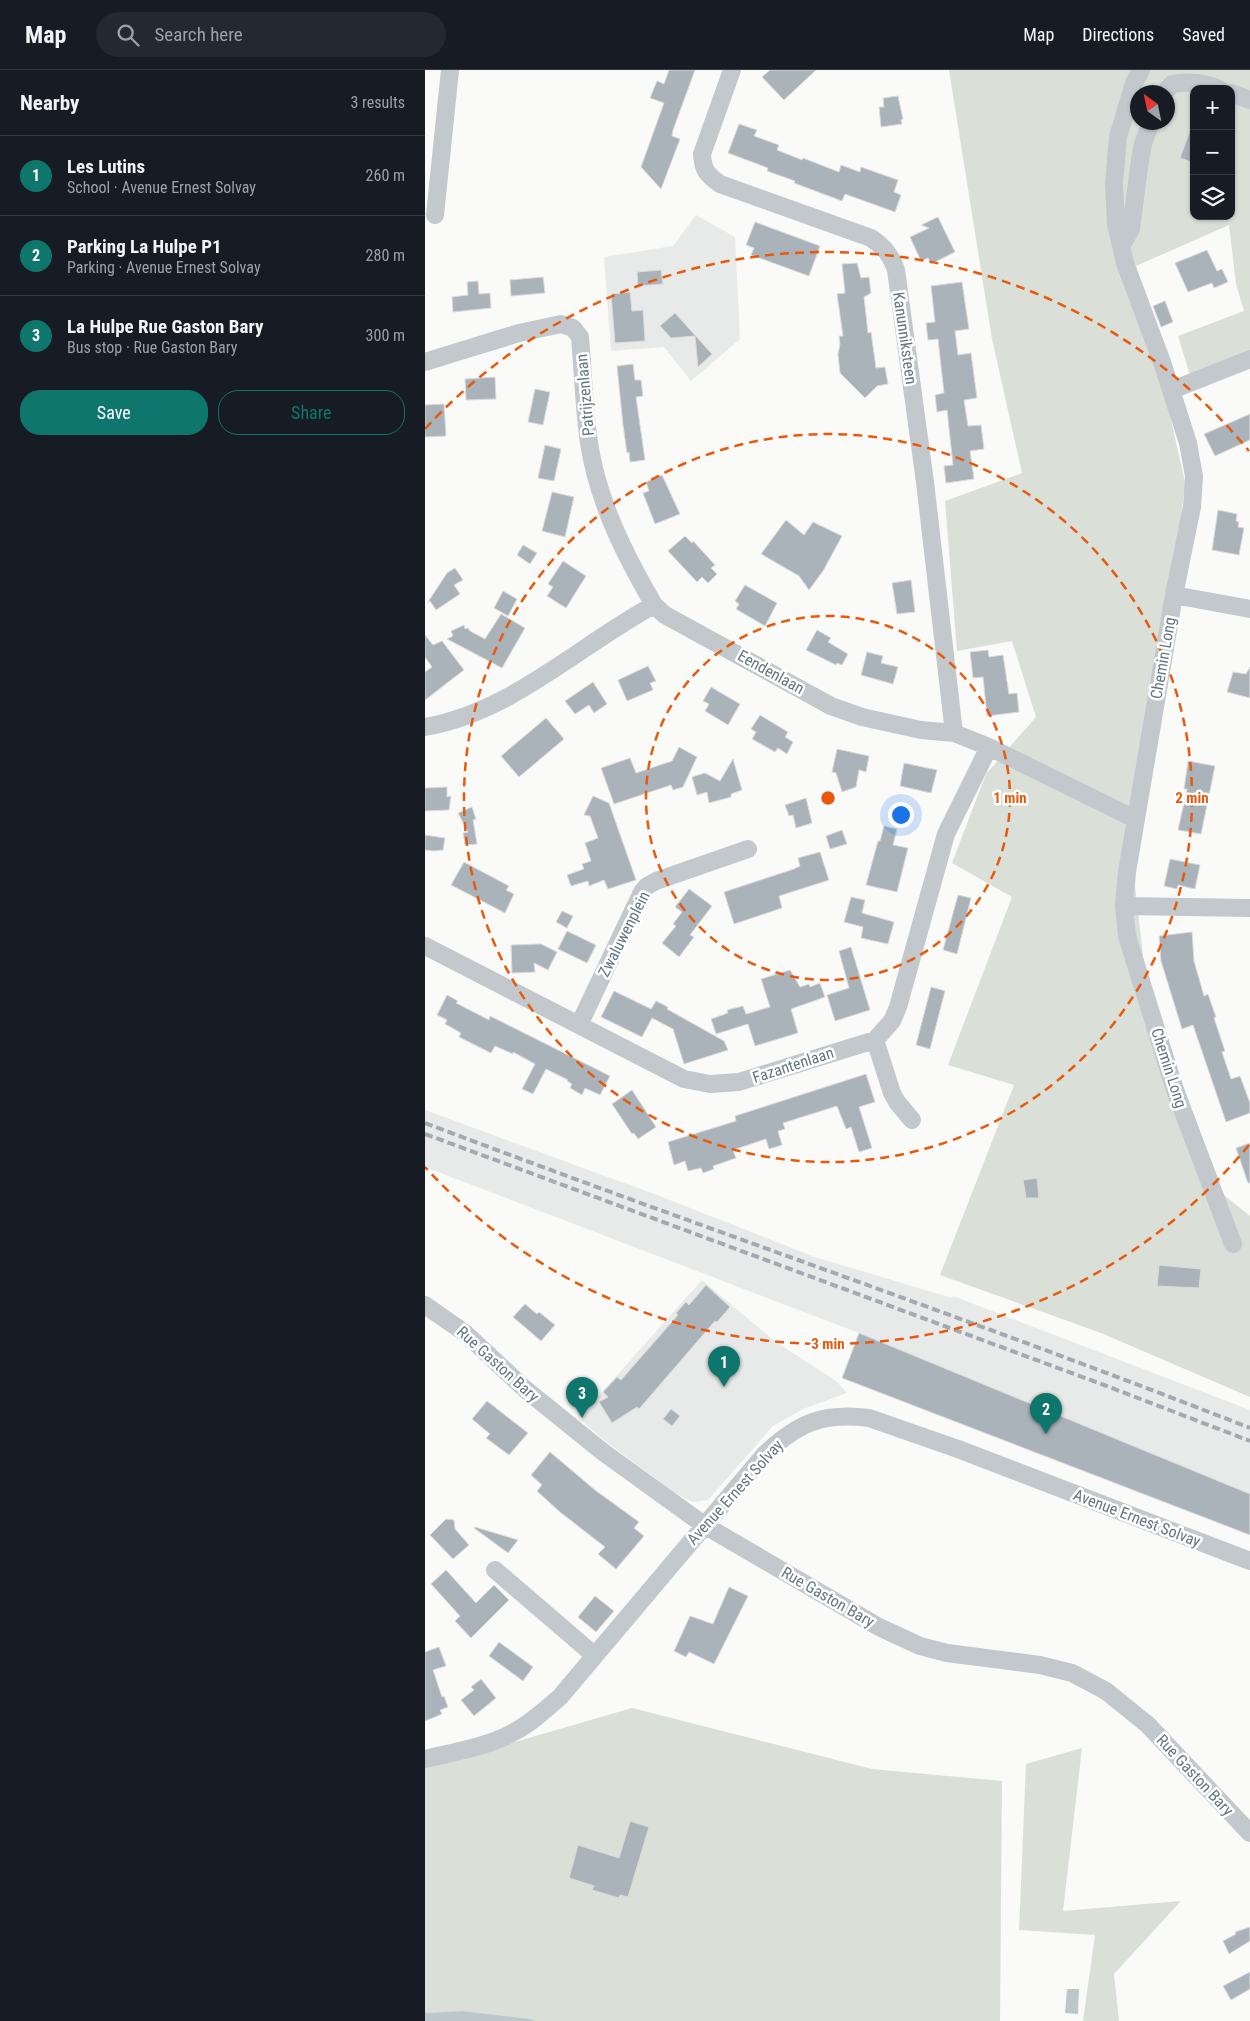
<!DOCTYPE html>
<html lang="en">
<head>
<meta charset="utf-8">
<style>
  :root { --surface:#171b24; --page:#242831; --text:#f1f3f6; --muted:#9ea1a6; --line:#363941; --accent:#0f766e }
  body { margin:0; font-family:"Roboto Condensed",sans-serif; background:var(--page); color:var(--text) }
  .controls { position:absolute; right:15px; top:15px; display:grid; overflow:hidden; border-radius:10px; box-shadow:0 1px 4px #0004 }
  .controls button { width:45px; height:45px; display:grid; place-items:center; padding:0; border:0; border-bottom:1px solid var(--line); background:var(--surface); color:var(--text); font:25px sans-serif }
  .compass { position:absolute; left:705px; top:15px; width:45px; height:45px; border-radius:50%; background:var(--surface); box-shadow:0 1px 4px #0004; rotate:327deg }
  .you { position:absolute; left:475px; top:744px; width:18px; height:18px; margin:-12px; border:4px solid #fff; border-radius:50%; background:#1a73e8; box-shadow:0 0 0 8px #1a73e833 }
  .badge { display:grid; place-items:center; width:32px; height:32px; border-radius:50%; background:var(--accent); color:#fff; font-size:16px; font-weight:700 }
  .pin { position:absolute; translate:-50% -41px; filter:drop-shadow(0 1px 2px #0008) }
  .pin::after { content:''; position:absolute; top:26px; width:18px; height:15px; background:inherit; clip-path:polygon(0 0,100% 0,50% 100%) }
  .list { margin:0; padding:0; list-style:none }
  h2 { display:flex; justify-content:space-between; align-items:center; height:65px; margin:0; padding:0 20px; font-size:21px }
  h2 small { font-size:16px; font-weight:400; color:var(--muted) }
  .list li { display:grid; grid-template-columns:32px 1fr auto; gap:15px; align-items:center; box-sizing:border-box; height:80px; padding:0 20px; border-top:1px solid var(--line) }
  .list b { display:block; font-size:19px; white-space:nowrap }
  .list p { margin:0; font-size:16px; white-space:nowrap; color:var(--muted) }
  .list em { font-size:16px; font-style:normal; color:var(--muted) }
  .actions { display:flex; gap:10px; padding:15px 20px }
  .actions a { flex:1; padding:11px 0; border:1px solid var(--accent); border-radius:20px; text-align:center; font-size:18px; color:var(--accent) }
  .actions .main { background:var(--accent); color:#fff }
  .icon { flex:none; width:28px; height:28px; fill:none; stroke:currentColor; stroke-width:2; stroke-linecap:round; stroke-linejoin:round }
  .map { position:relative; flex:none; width:825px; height:1951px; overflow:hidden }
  header { display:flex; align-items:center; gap:30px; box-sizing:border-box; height:70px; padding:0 25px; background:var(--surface); border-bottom:1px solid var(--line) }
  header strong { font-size:24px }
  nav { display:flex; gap:28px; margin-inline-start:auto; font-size:18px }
  .search { width:350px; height:45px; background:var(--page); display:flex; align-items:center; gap:12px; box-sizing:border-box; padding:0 18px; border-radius:28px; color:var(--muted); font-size:19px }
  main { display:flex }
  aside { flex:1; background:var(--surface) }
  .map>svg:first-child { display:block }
  .built { fill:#e8e9e9 }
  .green { fill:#dadfd7; fill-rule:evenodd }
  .water { fill:#bbc7cb }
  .building { fill:#aab3b9; stroke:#dcdcda }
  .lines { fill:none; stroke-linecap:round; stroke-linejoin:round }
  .minor { stroke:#c3c8cc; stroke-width:18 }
  .rail { stroke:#a2aab0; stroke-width:4; stroke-dasharray:8 4; stroke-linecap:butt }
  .ring { fill:none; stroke:#e8590c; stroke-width:2.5; stroke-dasharray:9 6 }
  .labels { text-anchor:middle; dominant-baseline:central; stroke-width:5; stroke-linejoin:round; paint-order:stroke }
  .street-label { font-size:16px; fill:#657683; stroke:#fff }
  .centre { fill:#e8590c; stroke:#fff; stroke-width:2.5 }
  .ring-label { font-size:15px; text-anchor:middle; font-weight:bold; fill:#e8590c; stroke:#fff; stroke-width:5; stroke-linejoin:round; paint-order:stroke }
</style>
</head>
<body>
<header>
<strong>Map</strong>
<div class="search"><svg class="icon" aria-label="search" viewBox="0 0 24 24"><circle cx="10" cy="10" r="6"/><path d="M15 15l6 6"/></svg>Search here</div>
<nav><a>Map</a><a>Directions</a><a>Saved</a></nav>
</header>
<main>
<aside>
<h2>Nearby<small>3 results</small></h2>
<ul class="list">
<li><span class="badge">1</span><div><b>Les Lutins</b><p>School · Avenue Ernest Solvay</p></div><em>260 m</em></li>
<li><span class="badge">2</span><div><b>Parking La Hulpe P1</b><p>Parking · Avenue Ernest Solvay</p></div><em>280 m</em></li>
<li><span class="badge">3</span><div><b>La Hulpe Rue Gaston Bary</b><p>Bus stop · Rue Gaston Bary</p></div><em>300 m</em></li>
</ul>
<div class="actions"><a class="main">Save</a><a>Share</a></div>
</aside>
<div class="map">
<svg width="825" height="1951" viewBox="0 0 825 1951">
  <rect width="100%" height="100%" fill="#fafaf8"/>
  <!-- built -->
  <path class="built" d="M271 145 310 167 315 269 266 311 239 277 186 281 179 187 248 176Z
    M0 1040 232 1125 390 1187 527 1228 528 1226 825 1340V1424L434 1263 0 1097Z
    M277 1210 351 1272 411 1311 422 1323 378 1339 348 1356 283 1430 268 1432 247 1421 178 1369 156 1350 161 1340Z"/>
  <!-- green -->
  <path class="green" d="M524 0H825V282L765 305 753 266 819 241 811 214 804 155 711 196 760 412 754 467 703 756 720 903 794 1121 825 1146V1327L676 1263 515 1205 589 1015 523 995 587 827 527 793 561 704 611 647 587 571 532 581 520 431 597 403 567 269ZM769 19H806V146H769ZM712 22H742V52H712Z
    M207 1638 447 1699 577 1711 575 1951H110L37 1941 0 1943V1698Z
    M657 1678 638 1841 756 1831 689 1904 694 1951H658L670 1865 594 1860 601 1694Z"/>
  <!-- water -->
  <path class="water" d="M642 1919H654L653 1944 640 1943Z
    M37 1941 105 1949 110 1951H0V1943Z"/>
  <!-- building -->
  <path class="building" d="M244 0H270L248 60 247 66 255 69 236 119 216 97 239 33 225 28 232 11 239 14Z
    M345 0H391L359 30 337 7Z
    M473 26 478 49 476 50 477 54 456 57 454 37H459L458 28Z
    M314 54 332 60 329 66 354 75 352 80 377 90 378 88 414 102 416 95 435 102 436 97 473 110 469 122 476 125 470 142 420 124 417 131 369 113 370 111 342 101 343 98 303 83Z
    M767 55H769V93L755 88Z
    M513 147 530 182 506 194 503 188 496 191 485 167 504 158 496 155Z
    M330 152 395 176 384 206 326 185 329 178 321 175Z
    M782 180 792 201 797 199 803 212 789 218 787 213 763 222 750 193Z
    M432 193 436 208 444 207 446 223 439 227 443 263 446 262 451 298 460 297 463 314 452 316 440 328 415 303 413 284 415 274 414 266H418L412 224 420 223 417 194Z
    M236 200 238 214 213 216 212 202Z
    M118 207 120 223 86 226 85 210Z
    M53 211 54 224 65 223 66 238 28 242 27 227 43 225 42 212Z
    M537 212 544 259 530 261 533 285 546 283 552 328 539 330 543 356 556 355 559 379 545 381 549 409 521 413 519 396 528 395 522 340 512 342 510 325 519 323 513 269 503 270 501 253 510 252 506 216Z
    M205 222 207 241 218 240 220 271 190 273 186 224Z
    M740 231 748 252 736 257 728 236Z
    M250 243 287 284 273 297 270 266 246 268 235 256Z
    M208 294 210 310H216L218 326 211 327 220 390 205 392 204 382 202 383 198 355 192 296Z
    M70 307 71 329 41 330 40 309Z
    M110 319 125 322 118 355 103 352Z
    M19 334 21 366 0 367V335Z
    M825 344V370L790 386 779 364Z
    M120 375 136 379 129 411 113 408Z
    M237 405 255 444 230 454 218 423 224 421 221 412Z
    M127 422 149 427 140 467 117 461Z
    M793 440 812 444 811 451 814 452 813 457 819 458 814 485 787 480Z
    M361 450 379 465 388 452 417 466 398 501 384 520 374 506 336 484Z
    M260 466 267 473 268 471 290 495 286 498 292 504 283 513 277 507 272 512 243 481Z
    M98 475 112 483 105 494 92 485Z
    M138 491 161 506 141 538 122 526 128 517 123 514Z
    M30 498 38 510 29 515 35 524 11 540 5 531 3 532 22 503Z
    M486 510 490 542 472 544 467 513Z
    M320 515 352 533 340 556 311 539 314 534 310 531Z
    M78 521 92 529 83 546 69 538Z
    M76 544 100 558 77 598 22 569 28 566 26 561 39 555 40 559 43 558 45 561 60 569Z
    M392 560 406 568 403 572 423 584 417 595 412 593 411 595 381 580Z
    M0 565 8 575 17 571 39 600 0 630V602L7 597 0 587Z
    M563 580 564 587 578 585 584 624 592 623 594 642 562 646 558 607 548 608 545 582Z
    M442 582 458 586 456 593 473 597 468 614 436 605Z
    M223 596 231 611 225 613 228 620 202 631 193 610Z
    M825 597V628L802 622 808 602 821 604Z
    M168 612 182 634 169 643 164 635 150 644 140 631Z
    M286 617 315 634 303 655 280 641 284 634 278 631Z
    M335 645 363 662 360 667 368 672 362 684 353 678 350 682 327 669 331 662 326 659Z
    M121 648 139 669 94 707 76 686Z
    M254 677 272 687 258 717 248 720 246 715 189 734 176 698 205 688 211 703 247 691Z
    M412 679 444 686 441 702 434 700 431 717 417 722 411 703 407 702Z
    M308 689 317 720 306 724V727L284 733 282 722 272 725 267 707 280 703 295 711Z
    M763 691 790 696 776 764 753 760 762 719H759Z
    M479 693 512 700 506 723 475 716Z
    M22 717V727L26 726 24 740 0 741V718Z
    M168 726 184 733 211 810 183 819 179 810 164 816 163 811 146 816 142 805 159 799 157 794 166 791 160 773 173 768 165 746 159 745Z
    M381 728 387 753 371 758 368 745 364 746 360 735Z
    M47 737 51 749 48 750 52 774 40 775 38 763 43 762 33 743Z
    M459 756 472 759 468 775 483 778 472 822 441 815 453 771H455Z
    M417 760 422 774 405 779 401 766Z
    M0 765 20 768 18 780 9 781 0 780Z
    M395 782 404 810 354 826 357 838 309 854 299 822 369 799 375 796 373 788Z
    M745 789 775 795 770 819 753 815 752 819 739 816Z
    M39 792 84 816 81 820 89 824 80 843 26 815Z
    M264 819 287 836 265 865 269 867 254 887 237 873 251 856 248 854 257 842 250 837Z
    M533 825 546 828 532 884 518 880Z
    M426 827 440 830 437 843 469 852 463 874 436 868 438 857 419 852Z
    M137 841 148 846 142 858 131 852Z
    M142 861 171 875 162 893 133 879Z
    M767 862 769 891 779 926 783 924 791 947 789 948 800 981 797 982 806 1009 815 1006 825 1033V1043L801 1052 768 955 757 959 736 891 734 866Z
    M116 874 132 882 123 900 109 893 110 902 87 903 86 875Z
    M426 877 445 940 410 951 402 925 424 918 414 881Z
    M365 900 375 917 384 914 385 917 395 913 400 927 366 939 373 963 330 976 323 954 291 964 286 949 303 943 302 940 318 936 321 944 345 937 336 909Z
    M506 917 520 921 505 979 491 975Z
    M189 921 226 939 231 931 243 937 242 939 299 971 303 980 259 994 248 959 227 948 217 967 176 947Z
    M22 925 33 931 31 933 64 950 65 946 185 1006 175 1025 160 1018 157 1025 145 1018 147 1014 142 1011 143 1010 121 999 108 1024 97 1019 110 994 88 982V984L70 976 66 983 34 967 36 963 20 954 22 950 12 945Z
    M441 1004 450 1032 434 1037 447 1078 434 1082 426 1057 421 1059 412 1036 358 1053 360 1059 353 1061 357 1075 344 1079 341 1069 308 1080 311 1088 288 1096 289 1099 278 1103 276 1098 263 1101 260 1091 249 1095 243 1072 311 1051 310 1046Z
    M207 1020 231 1057 213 1069 209 1063 207 1064 187 1034Z
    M825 1073V1113H823L811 1078Z
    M612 1108 614 1128H601L598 1110Z
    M734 1195 776 1199 774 1218 732 1216Z
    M281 1215 305 1237 292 1252 290 1251 214 1339 212 1337 187 1353 174 1332 183 1327 178 1322 192 1307 196 1310 253 1245 251 1243 261 1232 264 1235Z
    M100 1234 112 1244 114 1242 130 1255 116 1271 88 1247Z
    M434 1263 825 1424V1465L417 1308Z
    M62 1331 103 1363 84 1385 61 1368 65 1364 47 1349Z
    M246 1339 255 1346 247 1356 238 1349Z
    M125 1382 170 1420 214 1452 209 1458 219 1466 191 1499 173 1484 180 1477 135 1442 112 1421 117 1415 106 1405Z
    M21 1449 29 1450 30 1459 44 1475 28 1489 5 1465Z
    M50 1457 93 1470 83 1483 49 1458Z
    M21 1500 51 1533 69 1515 84 1530 46 1568 30 1551 35 1546 6 1514Z
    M304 1517 323 1526 289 1594 264 1582 261 1587 249 1581 265 1546 288 1554Z
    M170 1526 189 1541 171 1562 153 1547Z
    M74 1572 108 1597 98 1611 64 1586Z
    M14 1577 21 1596 8 1600 17 1627 19 1626 23 1637 15 1640 17 1644 0 1651V1582Z
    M56 1609 71 1628 49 1646 36 1630 49 1620 46 1617Z
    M205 1751 224 1757 203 1827 195 1825 194 1828 167 1820 169 1816 144 1808 153 1775 194 1788Z
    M825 1857V1871L804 1884 798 1871 811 1864 810 1862Z
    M825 1902V1919L806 1930 798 1916Z"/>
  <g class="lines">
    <!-- minor -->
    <path class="minor" d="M307 0 277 84C278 100 281 104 295 114L446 168C459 177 466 185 471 200L500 412 529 663
      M716 0 709 13 693 67 689 114 691 154 700 193 738 295 763 373 769 406 767 437 749 525 702 802 699 836 702 866 750 1020 808 1174
      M740 22 747 14C764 11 780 13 795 19
      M806 23 825 30
      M10 145 25 0
      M697 174 706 159 715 90 718 74 726 52
      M0 292 94 263 136 254 148 258 155 267C158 302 159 338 164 373 173 432 200 485 229 535
      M747 320 825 289
      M749 525 825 539
      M0 657C87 642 153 576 229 535L240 545 406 636 437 647 496 660 529 663 564 677 710 749
      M699 836 825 838
      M0 876 259 1009 285 1014 314 1012 450 970 467 951 473 937 521 764 564 677
      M154 955 217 822 222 816 231 811 323 779
      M450 970 467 1023 472 1032 487 1050
      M0 1235 40 1263 100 1319 178 1382 279 1455 454 1557 495 1576 522 1583 615 1595 647 1603 681 1621 723 1655 825 1763
      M70 1500 169 1585
      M0 1689C29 1682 62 1677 89 1662 106 1653 120 1640 135 1627L340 1384C373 1353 398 1342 444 1348L533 1379 825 1491"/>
    <!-- rail -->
    <path class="rail" d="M0 1053C274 1157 552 1251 825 1358
      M0 1064 679 1315 825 1371"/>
  </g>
  <!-- distance rings -->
  <g class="ring">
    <circle cx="403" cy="728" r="182"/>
    <circle cx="403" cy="728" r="364"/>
    <path d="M824 1075A546 546 0 0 1 0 1097M0 359A546 546 0 0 1 824 381"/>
  </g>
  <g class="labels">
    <!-- street labels -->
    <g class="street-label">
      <text transform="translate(480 268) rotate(82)">Kanunniksteen</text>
      <text transform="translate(160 325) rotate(-95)">Patrijzenlaan</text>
      <text transform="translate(738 588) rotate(-80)">Chemin Long</text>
      <text transform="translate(346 602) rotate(29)">Eendenlaan</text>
      <text transform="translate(199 864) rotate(-63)">Zwaluwenplein</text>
      <text transform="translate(368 995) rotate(-18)">Fazantenlaan</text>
      <text transform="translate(744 998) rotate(72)">Chemin Long</text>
      <text transform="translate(73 1294) rotate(42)">Rue Gaston Bary</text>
      <text transform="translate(310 1422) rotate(-48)">Avenue Ernest Solvay</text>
      <text transform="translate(712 1448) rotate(21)">Avenue Ernest Solvay</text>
      <text transform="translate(403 1527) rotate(30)">Rue Gaston Bary</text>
      <text transform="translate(770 1705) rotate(47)">Rue Gaston Bary</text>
    </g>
  </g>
  <circle cx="403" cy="728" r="8" class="centre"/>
  <g class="ring-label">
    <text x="585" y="733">1 min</text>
    <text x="767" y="733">2 min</text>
    <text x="403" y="1279">3 min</text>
  </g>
</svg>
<div class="controls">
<button>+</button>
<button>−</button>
<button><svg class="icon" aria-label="layers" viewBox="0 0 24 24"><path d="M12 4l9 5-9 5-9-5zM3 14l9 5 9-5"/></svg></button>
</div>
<svg class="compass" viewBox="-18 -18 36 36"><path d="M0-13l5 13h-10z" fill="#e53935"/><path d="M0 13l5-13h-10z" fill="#9ea1a6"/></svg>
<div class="you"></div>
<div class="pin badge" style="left:299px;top:1317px">1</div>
<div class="pin badge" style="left:621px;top:1364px">2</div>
<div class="pin badge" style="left:157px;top:1348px">3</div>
</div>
</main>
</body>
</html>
